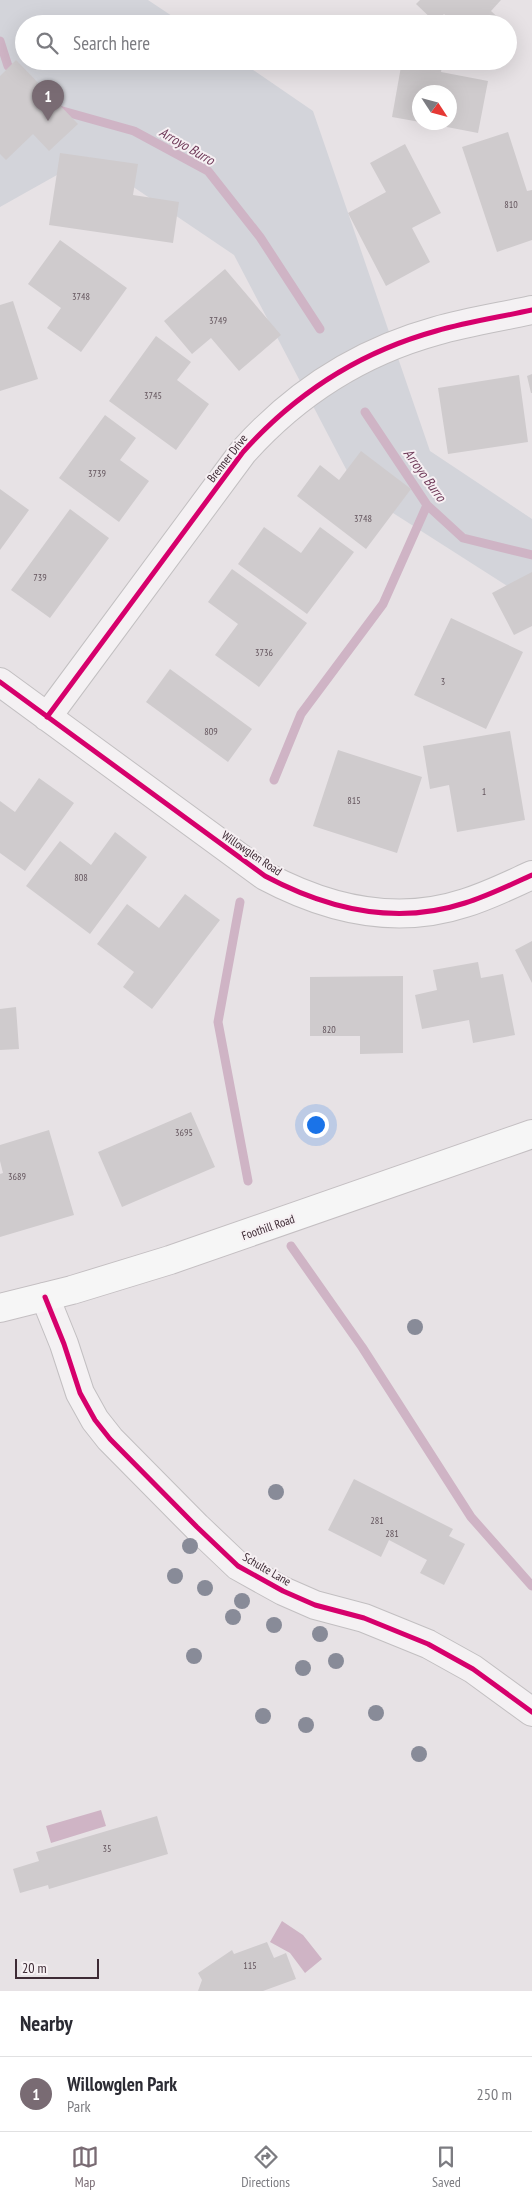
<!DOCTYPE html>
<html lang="en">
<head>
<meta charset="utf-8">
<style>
  :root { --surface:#fff; --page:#f7f7f7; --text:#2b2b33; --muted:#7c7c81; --line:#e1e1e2; --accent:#796b73 }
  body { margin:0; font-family:"PT Sans Narrow",sans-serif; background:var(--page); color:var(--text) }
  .compass { position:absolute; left:412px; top:85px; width:45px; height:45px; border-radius:50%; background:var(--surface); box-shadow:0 5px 20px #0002; rotate:126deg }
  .scale { position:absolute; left:15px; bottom:12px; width:84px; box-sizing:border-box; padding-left:5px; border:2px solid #3e2b35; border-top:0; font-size:14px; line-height:18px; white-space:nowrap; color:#3e2b35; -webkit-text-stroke:4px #f6f0f3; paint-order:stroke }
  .you { position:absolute; left:315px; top:1124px; width:18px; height:18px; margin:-12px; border:4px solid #fff; border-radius:50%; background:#1a73e8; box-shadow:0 0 0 8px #1a73e833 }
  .badge { display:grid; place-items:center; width:32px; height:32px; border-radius:50%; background:var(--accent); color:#fff; font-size:16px; font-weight:700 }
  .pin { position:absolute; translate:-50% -41px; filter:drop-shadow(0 1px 2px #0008) }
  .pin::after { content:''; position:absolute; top:26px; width:18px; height:15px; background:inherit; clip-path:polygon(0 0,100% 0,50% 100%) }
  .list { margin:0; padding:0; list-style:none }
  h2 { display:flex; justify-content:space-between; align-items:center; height:65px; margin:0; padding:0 20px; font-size:21px }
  h2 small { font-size:16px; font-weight:400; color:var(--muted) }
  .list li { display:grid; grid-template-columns:32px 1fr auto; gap:15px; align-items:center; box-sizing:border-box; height:75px; padding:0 20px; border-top:1px solid var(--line) }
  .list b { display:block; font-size:19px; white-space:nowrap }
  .list p { margin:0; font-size:16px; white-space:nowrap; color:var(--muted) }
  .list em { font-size:16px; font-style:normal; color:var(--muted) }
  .icon { flex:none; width:28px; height:28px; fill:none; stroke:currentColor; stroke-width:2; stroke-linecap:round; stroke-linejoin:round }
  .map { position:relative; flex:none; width:532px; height:1991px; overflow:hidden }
  .search { position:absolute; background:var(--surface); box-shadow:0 5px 20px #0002; left:15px; right:15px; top:15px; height:55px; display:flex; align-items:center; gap:12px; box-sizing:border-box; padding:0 18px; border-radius:28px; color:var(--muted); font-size:19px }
  .sheet { height:140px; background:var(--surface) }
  nav { display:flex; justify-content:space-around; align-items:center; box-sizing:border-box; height:70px; border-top:1px solid var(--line); background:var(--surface); font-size:14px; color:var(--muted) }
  nav a { display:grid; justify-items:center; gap:2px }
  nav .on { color:var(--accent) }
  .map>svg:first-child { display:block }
  .green { fill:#d3d4da }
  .water { fill:#cfb4c5 }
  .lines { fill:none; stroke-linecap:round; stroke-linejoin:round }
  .stream { stroke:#cfb4c5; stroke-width:9 }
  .building { fill:#cfcbcd }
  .minor-casing { stroke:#c2bfc1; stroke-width:30 }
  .major-casing { stroke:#c4bfc2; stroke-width:30 }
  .minor { stroke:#f4f1f3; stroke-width:28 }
  .major { stroke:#f6f6f6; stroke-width:28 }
  .cycleway-casing { stroke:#f6f0f3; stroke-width:8 }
  .cycleway { stroke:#d6006c; stroke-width:5 }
  .tree { fill:#888b98 }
  .labels { text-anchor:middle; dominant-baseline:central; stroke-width:4; stroke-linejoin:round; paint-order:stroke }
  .number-label { font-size:10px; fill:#63545c }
  .street-label { font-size:12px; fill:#3e2b35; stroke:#f6f0f3 }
  .water-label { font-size:14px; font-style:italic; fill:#6e3958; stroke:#f6f0f3 }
</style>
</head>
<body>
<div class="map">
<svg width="532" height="1991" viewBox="0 0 532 1991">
  <rect width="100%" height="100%" fill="#e7e2e5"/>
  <!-- green -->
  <path class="green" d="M0 0H148L184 24H24V61H240L313 111 430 451 532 519V593L523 596 357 490 234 255 89 157 0 207Z"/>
  <!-- water -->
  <path class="water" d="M101 1810 106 1826 51 1843 46 1826Z
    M282 1921 303 1935 322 1959 305 1973 290 1953 270 1942Z"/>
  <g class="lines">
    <!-- stream -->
    <path class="stream" d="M0 41 8 66 18 74
      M56 107 59 110 134 131 208 171 260 237 320 329
      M365 412 427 505 463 538 532 555
      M274 780 301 714 383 604 427 505
      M240 902 218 1022 248 1181
      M291 1246 362 1347 471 1517 532 1586"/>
  </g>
  <!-- building -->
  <path class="building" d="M420 0H501L491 11 505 24H454L444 14 436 23 416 4Z
    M16 60 78 124 49 151 33 134 6 160 0 154V76Z
    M402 61H443L441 72 488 81 478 133 426 123 450 122V92H420V122L392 117Z
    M508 132 527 191 532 190V240L497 252 462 147Z
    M405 144 441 213 412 228 430 262 386 286 348 213 386 192 370 163Z
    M60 153 138 164 133 195 179 202 173 243 49 225Z
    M60 240 127 288 81 352 47 328 61 308 28 284Z
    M225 269 281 335 239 371 211 338 192 354 164 321Z
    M13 301 38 379 0 391V305Z
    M156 336 191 362 177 380 209 404 176 450 109 401Z
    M532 374V393H531L527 376Z
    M519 375 528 442 448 454 438 388Z
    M105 415 136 438 120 460 149 481 119 522 59 478Z
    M361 451 411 489 366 549 297 496 320 465 339 480Z
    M0 489 29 510 0 550Z
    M70 509 109 538 50 618 11 590Z
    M264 527 301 553 320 527 354 552 307 614 238 564Z
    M232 569 307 623 259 687 215 655 238 624 208 602Z
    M532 572V626L514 635 492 593Z
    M451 618 523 652 486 729 414 695Z
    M170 669 252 729 228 762 146 702Z
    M510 731 525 820 457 832 449 785 430 789 423 746Z
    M338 750 422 777 397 853 313 826Z
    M39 778 74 803 25 871 0 853V801L15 812Z
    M115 832 147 857 90 934 26 886 60 841 91 865Z
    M185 894 220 920 152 1009 123 987 134 972 97 944 127 904 159 928Z
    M532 941V983L515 950Z
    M478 962 481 978 503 974 515 1035 473 1043 469 1020 422 1029 415 995 437 990 433 970Z
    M403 976V1053L360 1054V1036H310V977Z
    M16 1007 19 1049 0 1050V1009Z
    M191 1112 215 1167 122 1207 98 1152Z
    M49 1130 74 1215 0 1237V1174L3 1173 0 1161V1145Z
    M354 1479 453 1529 449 1536 465 1544 444 1585 420 1573 427 1560 389 1540 381 1557 328 1530Z
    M157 1816 168 1854 49 1889 48 1885 20 1893 13 1869 39 1861 36 1852Z
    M267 1942 274 1958 286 1953 296 1979 263 1991H198L202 1980 198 1973 232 1950 234 1954Z"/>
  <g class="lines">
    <!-- minor casing -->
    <g class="minor-casing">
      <path id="minor" d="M0 682 265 876C327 909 395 926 465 903 488 896 510 885 532 875
        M47 717 243 452C295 394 360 352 436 331 467 322 500 317 532 310
        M45 1297 64 1344 80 1393 95 1420 110 1439 197 1527 238 1566 283 1591 315 1605 364 1618 428 1644 473 1669 532 1712"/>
    </g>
    <!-- major casing -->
    <g class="major-casing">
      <path id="major" d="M0 1308 72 1290 170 1260 532 1134"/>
    </g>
    <!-- minor -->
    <use href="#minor" class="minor"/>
    <!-- major -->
    <use href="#major" class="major"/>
    <!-- cycleway casing -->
    <g class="cycleway-casing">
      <path id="cycleway" d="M0 682 265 876C327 909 395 926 465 903 488 896 510 885 532 875
        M47 717 243 452C295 394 360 352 436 331 467 322 500 317 532 310
        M45 1297 64 1344 80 1393 95 1420 110 1439 197 1527 238 1566 283 1591 315 1605 364 1618 428 1644 473 1669 532 1712"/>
    </g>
    <!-- cycleway -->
    <use href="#cycleway" class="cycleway"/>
  </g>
  <!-- trees -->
  <g class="tree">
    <circle cx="415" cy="1327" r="8"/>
    <circle cx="276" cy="1492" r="8"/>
    <circle cx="190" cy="1546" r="8"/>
    <circle cx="175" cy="1576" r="8"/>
    <circle cx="205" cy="1588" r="8"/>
    <circle cx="242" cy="1601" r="8"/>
    <circle cx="233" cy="1617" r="8"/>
    <circle cx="274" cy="1625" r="8"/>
    <circle cx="320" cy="1634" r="8"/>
    <circle cx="194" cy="1656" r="8"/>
    <circle cx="336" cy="1661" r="8"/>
    <circle cx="303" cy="1668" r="8"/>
    <circle cx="376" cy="1713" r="8"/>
    <circle cx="263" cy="1716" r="8"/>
    <circle cx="306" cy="1725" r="8"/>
    <circle cx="419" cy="1754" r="8"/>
  </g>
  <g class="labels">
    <!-- number labels -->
    <g class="number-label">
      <text x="511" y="204">810</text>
      <text x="81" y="296">3748</text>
      <text x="218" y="320">3749</text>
      <text x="153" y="395">3745</text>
      <text x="97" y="473">3739</text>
      <text x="363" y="518">3748</text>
      <text x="40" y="577">739</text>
      <text x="264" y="652">3736</text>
      <text x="443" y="681">3</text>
      <text x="211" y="731">809</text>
      <text x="484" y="791">1</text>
      <text x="354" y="800">815</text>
      <text x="81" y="877">808</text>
      <text x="329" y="1029">820</text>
      <text x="184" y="1132">3695</text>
      <text x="17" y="1176">3689</text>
      <text x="377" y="1520">281</text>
      <text x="392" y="1533">281</text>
      <text x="107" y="1848">35</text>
      <text x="250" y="1965">115</text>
    </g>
    <!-- street labels -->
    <g class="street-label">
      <text transform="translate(227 458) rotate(-52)">Brenner Drive</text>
      <text transform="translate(252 853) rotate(34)">Willowglen Road</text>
      <text transform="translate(268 1227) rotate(-19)">Foothill Road</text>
      <text transform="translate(267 1569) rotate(30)">Schulte Lane</text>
    </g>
    <!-- water labels -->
    <g class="water-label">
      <text transform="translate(187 146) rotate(30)">Arroyo Burro</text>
      <text transform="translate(425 475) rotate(54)">Arroyo Burro</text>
    </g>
  </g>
</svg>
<svg class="compass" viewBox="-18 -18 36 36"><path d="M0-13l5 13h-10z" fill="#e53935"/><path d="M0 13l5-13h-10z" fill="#7c7c81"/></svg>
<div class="scale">20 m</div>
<div class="you"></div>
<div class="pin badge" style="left:48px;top:121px">1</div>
<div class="search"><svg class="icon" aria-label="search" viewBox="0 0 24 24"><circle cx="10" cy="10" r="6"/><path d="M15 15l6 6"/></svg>Search here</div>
</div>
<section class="sheet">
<h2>Nearby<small></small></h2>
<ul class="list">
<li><span class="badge">1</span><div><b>Willowglen Park</b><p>Park</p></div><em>250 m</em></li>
</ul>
</section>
<nav>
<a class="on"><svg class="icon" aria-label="map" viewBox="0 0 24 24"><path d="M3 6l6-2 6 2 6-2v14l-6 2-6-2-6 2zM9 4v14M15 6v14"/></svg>Map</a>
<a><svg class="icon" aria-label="directions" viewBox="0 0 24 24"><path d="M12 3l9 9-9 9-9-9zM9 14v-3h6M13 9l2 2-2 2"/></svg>Directions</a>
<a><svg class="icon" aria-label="saved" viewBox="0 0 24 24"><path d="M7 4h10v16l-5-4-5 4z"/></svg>Saved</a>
</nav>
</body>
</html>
